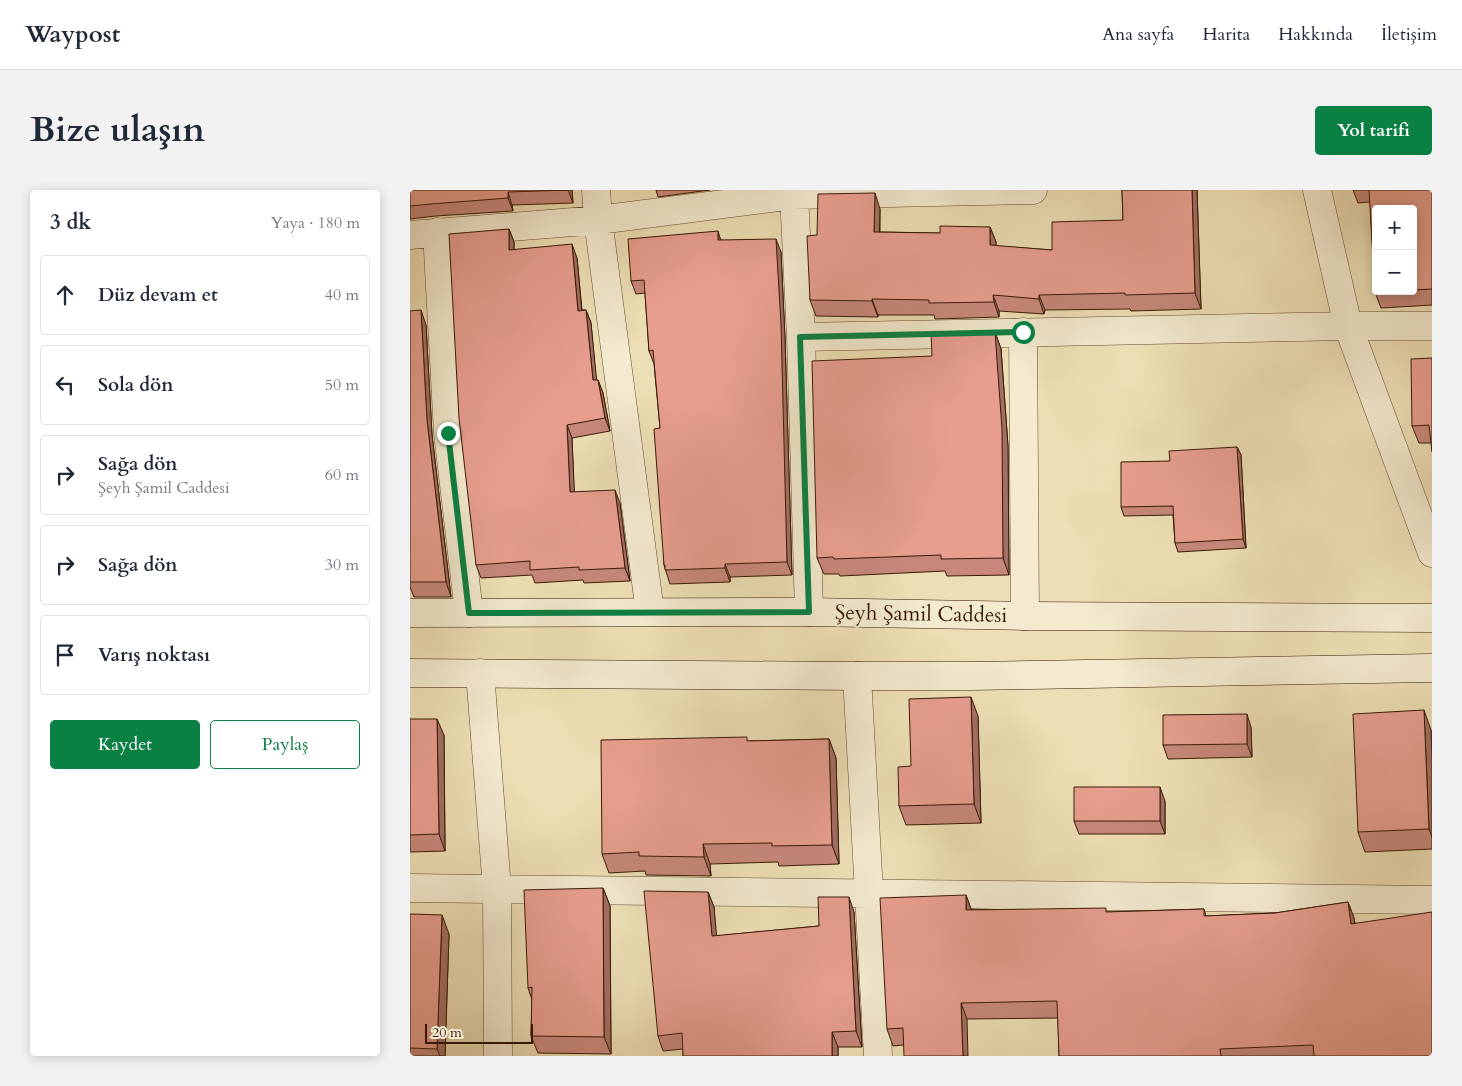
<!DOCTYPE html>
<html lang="tr">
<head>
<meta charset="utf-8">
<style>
  :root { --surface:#fff; --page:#f2f2f3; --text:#1f2937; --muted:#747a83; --line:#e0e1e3; --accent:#0b8043 }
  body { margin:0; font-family:Cardo,serif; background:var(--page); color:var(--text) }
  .controls { position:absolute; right:15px; top:15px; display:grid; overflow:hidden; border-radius:5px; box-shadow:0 2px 12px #0003 }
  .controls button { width:45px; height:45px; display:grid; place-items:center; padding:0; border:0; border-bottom:1px solid var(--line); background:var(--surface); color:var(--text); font:25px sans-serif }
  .scale { position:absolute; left:15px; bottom:12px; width:108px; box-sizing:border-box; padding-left:5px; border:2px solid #391a05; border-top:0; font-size:14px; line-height:18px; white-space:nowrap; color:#391a05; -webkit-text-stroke:4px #f3eacf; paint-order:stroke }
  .stop { position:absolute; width:15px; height:15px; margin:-11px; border:4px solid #0b8043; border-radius:50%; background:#fff }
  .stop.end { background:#0b8043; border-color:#fff; box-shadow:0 1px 5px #0008 }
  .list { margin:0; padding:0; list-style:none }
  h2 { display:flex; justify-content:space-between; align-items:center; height:65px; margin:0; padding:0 20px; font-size:21px }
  h2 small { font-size:16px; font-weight:400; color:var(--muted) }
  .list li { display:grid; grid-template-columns:32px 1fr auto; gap:15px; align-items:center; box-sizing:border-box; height:80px; margin:0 10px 10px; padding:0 10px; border:1px solid var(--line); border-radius:5px }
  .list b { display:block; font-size:19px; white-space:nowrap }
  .list p { margin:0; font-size:16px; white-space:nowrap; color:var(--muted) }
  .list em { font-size:16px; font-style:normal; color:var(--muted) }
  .actions { display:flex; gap:10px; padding:15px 20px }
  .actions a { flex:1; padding:11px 0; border:1px solid var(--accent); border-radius:5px; text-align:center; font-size:18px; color:var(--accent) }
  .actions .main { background:var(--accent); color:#fff }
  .icon { flex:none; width:28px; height:28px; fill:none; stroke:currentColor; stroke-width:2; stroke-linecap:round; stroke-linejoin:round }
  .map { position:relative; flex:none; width:1022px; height:866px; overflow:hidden; border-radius:5px }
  header { display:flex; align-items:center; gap:30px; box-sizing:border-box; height:70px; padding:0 25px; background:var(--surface); border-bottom:1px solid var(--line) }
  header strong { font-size:24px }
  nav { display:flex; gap:28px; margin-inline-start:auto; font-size:18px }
  .intro { display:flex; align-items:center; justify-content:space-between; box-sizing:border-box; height:120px; padding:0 30px }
  h1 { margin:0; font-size:35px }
  .button { padding:12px 22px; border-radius:5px; background:var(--accent); color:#fff; font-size:18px; font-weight:700 }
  main { display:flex; gap:30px; padding:0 30px }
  aside { flex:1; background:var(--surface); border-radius:5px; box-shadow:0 2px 12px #0003 }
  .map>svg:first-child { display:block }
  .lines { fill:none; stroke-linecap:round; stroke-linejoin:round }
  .minor-casing { stroke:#664b31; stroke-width:29 }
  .secondary-casing { stroke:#391a05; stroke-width:29 }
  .minor { stroke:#f3eacf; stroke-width:28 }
  .secondary { stroke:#f3eacf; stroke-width:28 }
  .wall { fill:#c7887b; stroke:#391a05; fill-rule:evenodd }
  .shaded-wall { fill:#a26f64; stroke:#391a05 }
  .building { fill:#e79e8f; stroke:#391a05 }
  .route { stroke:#0b8043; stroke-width:6 }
  .labels { text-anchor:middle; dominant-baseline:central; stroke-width:4; stroke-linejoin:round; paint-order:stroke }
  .street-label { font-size:21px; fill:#391a05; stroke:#f3eacf }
</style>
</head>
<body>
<header>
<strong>Waypost</strong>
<nav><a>Ana sayfa</a><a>Harita</a><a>Hakkında</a><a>İletişim</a></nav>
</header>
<div class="intro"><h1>Bize ulaşın</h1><a class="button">Yol tarifi</a></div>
<main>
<aside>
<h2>3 dk<small>Yaya · 180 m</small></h2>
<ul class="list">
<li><svg class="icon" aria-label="ahead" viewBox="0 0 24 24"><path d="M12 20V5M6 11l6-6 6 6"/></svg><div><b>Düz devam et</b></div><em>40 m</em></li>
<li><svg class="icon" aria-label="left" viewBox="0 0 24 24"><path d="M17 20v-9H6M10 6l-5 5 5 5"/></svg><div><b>Sola dön</b></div><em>50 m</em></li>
<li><svg class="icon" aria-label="right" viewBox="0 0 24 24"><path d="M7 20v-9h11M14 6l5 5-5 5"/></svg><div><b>Sağa dön</b><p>Şeyh Şamil Caddesi</p></div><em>60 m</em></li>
<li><svg class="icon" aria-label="right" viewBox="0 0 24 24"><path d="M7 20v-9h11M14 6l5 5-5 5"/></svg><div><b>Sağa dön</b></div><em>30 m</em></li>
<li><svg class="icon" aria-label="arrive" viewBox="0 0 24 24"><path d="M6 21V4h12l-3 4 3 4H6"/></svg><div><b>Varış noktası</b></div></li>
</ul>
<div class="actions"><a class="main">Kaydet</a><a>Paylaş</a></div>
</aside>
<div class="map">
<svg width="1022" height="866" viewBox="0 0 1022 866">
  <rect width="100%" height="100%" fill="#eddfb5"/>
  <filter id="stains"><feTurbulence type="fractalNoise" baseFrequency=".004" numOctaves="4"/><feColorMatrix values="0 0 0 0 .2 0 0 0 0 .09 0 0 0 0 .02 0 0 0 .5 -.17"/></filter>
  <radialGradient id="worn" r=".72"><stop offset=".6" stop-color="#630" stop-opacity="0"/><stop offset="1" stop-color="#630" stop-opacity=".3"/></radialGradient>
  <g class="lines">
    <!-- minor casing -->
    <g class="minor-casing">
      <path id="minor" d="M186 0 188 30 240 422
        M907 0 938 136 1022 363
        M384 5 391 147 399 422
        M27 42 38 243 59 423
        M0 45 188 30 384 5 623 0
        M613 142 615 426
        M391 147 938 136H1022
        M70 483 87 699 88 866
        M447 486 468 866
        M0 698 1022 710"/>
    </g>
    <!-- secondary casing -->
    <g class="secondary-casing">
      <path id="secondary" d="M0 423 399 422 615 426 1022 428
        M0 483 447 486H559L1022 478"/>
    </g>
    <!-- minor -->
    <use href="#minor" class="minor"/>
    <!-- secondary -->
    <use href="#secondary" class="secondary"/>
  </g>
  <!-- wall -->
  <path class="wall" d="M0 0H162L163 13 102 15 103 21 26 26 0 29Z
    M246 0H300L248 7Z
    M712 0H787L791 119 721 121 720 119 635 120 634 124 589 121V127L525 129 524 125H468V127L406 126 400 110 407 45 470 19V42L530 43 580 37 586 52V56L642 60 713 30Z
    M943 0H1022V115L971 118 965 102 960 12 948 13ZM1003 19V101H966Z
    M99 39 104 52V60L167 68 172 120H176L181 133 186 190H188L193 203 200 241 162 248 164 302 210 313 220 391 174 393 173 390 125 393 122 385 71 388 66 375Z
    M311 50 371 62 375 148 382 385 320 387V392L260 394 254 375 250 238 244 174 239 161 235 103 226 104 221 91Z
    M0 121 16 135 22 245 41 407H4L0 397Z
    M585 142 591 159 598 256 599 385 537 386 535 381 430 386 429 384H414L407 368 522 166Z
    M1022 168 1021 253H1009L1002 236Z
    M827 257 831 265 836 358 768 362 765 353 763 325 714 326 711 317 760 271Z
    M568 526 571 633 496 635 489 616 501 576Z
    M0 529 34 545 35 661 0 662Z
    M841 537 842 567 758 569 753 555Z
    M1021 540 1022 567V659L955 662 948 642Z
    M419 549 426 568 429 674 369 676 368 672 300 674 301 686 236 685 235 681 199 683 192 664 338 551Z
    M755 611V644H669L664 631Z
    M193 698 200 716 201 864 128 863 121 846 122 810 118 798Z
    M298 702 304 717 306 746 409 736 444 722 452 857H428V866H273V859L253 861 248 846Z
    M556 705 561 719 697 722 794 719 796 726 865 723 938 712 944 728 945 733 1022 866H649L648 828 557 829 494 855 483 856 477 839Z
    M0 724 39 744 35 866H0Z"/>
  <!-- shaded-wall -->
  <path class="shaded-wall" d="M158 0H162L163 13Z
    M782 0H787L791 119 785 103Z
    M98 2 102 15 103 21 98 8Z
    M465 3 470 19 469 58 464 42Z
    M580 37 586 52 585 71 580 55Z
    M99 39 104 52V74L99 60Z
    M308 41 312 54 308 50Z
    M366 49 371 62 375 148 382 385 377 372Z
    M162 54 167 68 173 134 168 121Z
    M583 105 589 121V127L584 112Z
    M629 105 635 120 634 124 629 109Z
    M462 109 468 125V127L462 111Z
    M11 120 16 135 22 245 41 407 36 392 17 230Z
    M176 120 181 133 188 204 183 190Z
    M585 142 591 159 598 256 599 385 593 368Z
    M188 190 193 203 200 241 195 228Z
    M157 235 162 248 165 316 160 302Z
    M827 257 831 265 836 358 833 349Z
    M205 300 210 313 220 391 215 378Z
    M315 374 320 387V392L315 378Z
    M561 507 568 526 571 633 564 614Z
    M1014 520 1021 540 1022 567V647L1019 639Z
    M837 524 841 537 842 567 837 554Z
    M27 529 34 545 35 661 29 644Z
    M419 549 426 568 429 674 422 655Z
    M750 597 755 611V644L750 631Z
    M293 654 300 674 301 686 294 667Z
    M193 698 200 716 201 864 194 847Z
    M298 702 304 717 308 762 302 746Z
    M556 705 562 722 556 720Z
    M439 707 444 722 452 857 446 841Z
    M938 712 944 728 947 751 941 734Z
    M32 725 39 744 35 866H30L27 859Z
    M551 813 557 829 558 866H553Z
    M422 842 428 857V866H422Z"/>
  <!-- building -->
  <path class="building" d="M0 0H158L98 2V8L21 14 0 16Z
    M712 0H782L785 103 715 105V103L629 105V109L583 105 584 112 519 113V110L462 109V111L400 110 397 46 407 45 408 4 465 3 464 42 530 43V36L580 37V55L642 60V32L713 30Z
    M959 0H1022V99L1003 100V19H966V101H982L965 102Z
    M99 39V60L162 54 168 121 176 120 183 190H188L195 228 157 235 160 302 205 300 215 378 169 380V377L120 380V371L66 375 49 228 39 44Z
    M308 41V50L366 49 371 134 377 372 315 374V378L255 380V375H254L244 239 250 238 243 160 239 161 234 90 221 91 218 49Z
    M11 120 17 230 36 392H0V121Z
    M585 142 592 239 593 368 531 369V365L424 369 423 367 407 368 402 171 522 166 521 143Z
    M1022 168V262L1019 235 1002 236 1001 169Z
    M827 257 833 349 765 353 763 316 711 317V272L760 271 759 261Z
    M561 507 564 614 489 616 488 577 501 576 499 509Z
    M1014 520 1019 639 948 642 943 524Z
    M837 524V554L753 555V525Z
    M0 529H27L29 644 0 645Z
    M337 547V551L419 549 422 655 362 656V653L293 654 294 667 229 666V662L192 664 191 550Z
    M664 597H750V631H664Z
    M193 698 194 847 121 846 122 797 118 798 114 700Z
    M234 701 298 702 302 746 409 736 408 707H439L446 841 422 842V866H273L272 843 248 846Z
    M556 705V720L696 718V722L794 719V726L865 723 938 712 941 734 1022 722V866H904L903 855 810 859 811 866H649L647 811 551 813 553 866H494L493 838 477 839 470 708Z
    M0 724 32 725 27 859 0 858Z"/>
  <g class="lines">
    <!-- route -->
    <path class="route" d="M38 243 59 423 399 422 390 147 613 142"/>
  </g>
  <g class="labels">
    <!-- street labels -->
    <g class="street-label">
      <text transform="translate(511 424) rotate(1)">Şeyh Şamil Caddesi</text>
    </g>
  </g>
  <rect width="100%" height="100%" filter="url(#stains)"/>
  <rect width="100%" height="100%" fill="url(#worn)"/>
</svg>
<div class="controls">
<button>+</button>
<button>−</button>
</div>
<div class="scale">20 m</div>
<div class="stop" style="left:613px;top:142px"></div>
<div class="stop end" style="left:38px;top:243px"></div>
</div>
</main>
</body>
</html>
